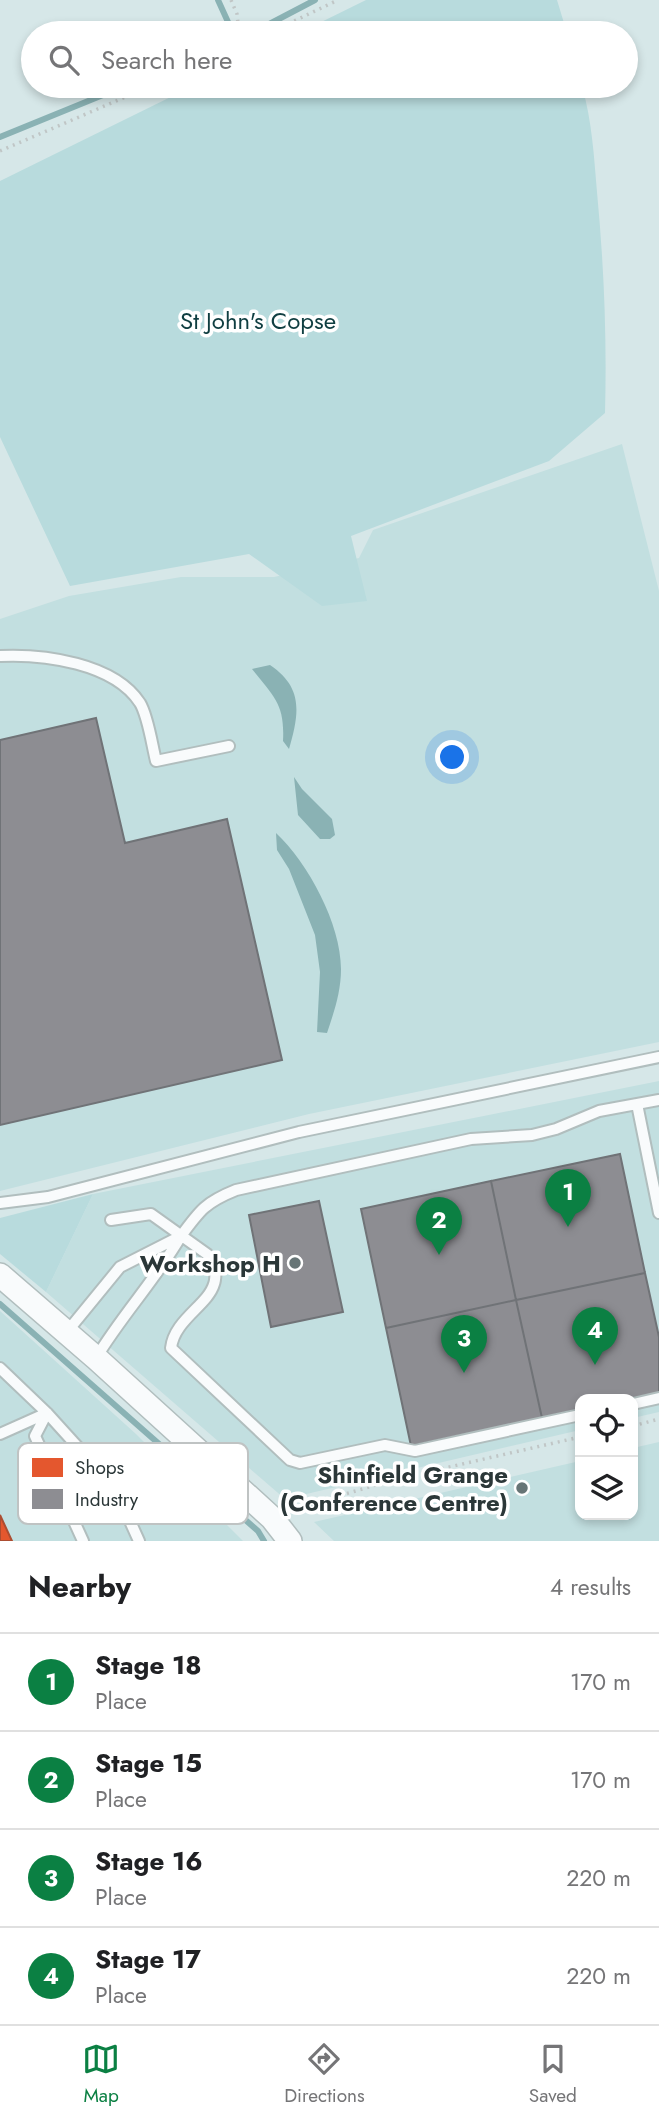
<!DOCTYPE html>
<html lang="en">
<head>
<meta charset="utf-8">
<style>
  :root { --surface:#fff; --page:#f2f2f2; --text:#202124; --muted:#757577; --line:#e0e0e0; --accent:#0b8043 }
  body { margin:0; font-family:Jost,sans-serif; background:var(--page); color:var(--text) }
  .controls { position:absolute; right:21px; bottom:21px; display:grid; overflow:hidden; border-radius:14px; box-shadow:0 4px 10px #0003 }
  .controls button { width:63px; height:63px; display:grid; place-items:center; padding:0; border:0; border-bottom:2px solid var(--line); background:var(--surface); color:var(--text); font:35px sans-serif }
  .you { position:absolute; left:453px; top:758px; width:24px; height:24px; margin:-18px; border:5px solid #fff; border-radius:50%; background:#1a73e8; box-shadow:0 0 0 10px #1a73e833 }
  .badge { display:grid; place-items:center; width:46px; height:46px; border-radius:50%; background:var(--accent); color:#fff; font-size:23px; font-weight:700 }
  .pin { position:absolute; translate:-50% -58px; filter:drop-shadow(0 2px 4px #0008) }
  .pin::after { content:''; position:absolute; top:37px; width:24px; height:21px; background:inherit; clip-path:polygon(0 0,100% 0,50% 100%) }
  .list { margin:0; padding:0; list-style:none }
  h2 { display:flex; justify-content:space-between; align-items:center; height:91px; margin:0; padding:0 28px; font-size:30px }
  h2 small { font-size:23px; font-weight:400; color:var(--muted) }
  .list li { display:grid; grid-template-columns:46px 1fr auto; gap:21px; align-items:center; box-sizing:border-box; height:98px; padding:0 28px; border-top:2px solid var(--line) }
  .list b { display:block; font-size:26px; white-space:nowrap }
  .list p { margin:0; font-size:23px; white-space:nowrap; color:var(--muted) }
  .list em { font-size:23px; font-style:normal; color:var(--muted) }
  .icon { flex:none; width:38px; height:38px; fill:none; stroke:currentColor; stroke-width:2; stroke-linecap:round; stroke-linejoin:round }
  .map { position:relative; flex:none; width:659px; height:1541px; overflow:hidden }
  .search { position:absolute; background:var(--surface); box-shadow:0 4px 10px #0003; left:21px; right:21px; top:21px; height:77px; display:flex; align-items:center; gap:18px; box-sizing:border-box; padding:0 24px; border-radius:38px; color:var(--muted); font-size:26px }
  .sheet { height:483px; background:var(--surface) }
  nav { display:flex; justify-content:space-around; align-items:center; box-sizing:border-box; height:98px; border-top:2px solid var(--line); background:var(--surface); font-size:19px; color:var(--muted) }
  nav a { display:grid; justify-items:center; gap:4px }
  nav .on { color:var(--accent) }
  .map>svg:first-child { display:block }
  .built { fill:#c2dfe0 }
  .green { fill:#b8dbdd }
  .water { fill:#8ab2b4 }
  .shops { fill:#e4572e; stroke:#ac4d31; stroke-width:2 }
  .industry { fill:#8d8d92; stroke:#707377; stroke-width:2 }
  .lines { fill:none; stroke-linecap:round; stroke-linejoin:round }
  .stream { stroke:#8ab2b4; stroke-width:6 }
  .lane-casing { stroke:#b1bebe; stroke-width:14 }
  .street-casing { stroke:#b1bebe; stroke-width:26 }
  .path { stroke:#c0c6c6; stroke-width:3.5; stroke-dasharray:2 5; stroke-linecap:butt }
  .lane { stroke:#f9fbfc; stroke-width:10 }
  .street { stroke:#f9fbfc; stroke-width:23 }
  .poi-dot { fill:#677576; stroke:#fff; stroke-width:2.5 }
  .labels { text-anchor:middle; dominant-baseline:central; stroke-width:7; stroke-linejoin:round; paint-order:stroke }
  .park-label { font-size:24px; fill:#0f3e41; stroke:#fff }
  .poi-label { font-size:24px; font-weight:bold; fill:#2b3738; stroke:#fff; text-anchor:end }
  .key { fill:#fff; stroke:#bfc3c3; stroke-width:2 }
  .key-label { font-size:19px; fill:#2b3738 }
</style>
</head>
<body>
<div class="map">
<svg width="659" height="1541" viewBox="0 0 659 1541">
  <rect width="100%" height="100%" fill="#d6e7e8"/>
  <!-- built -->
  <path class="built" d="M622 444 659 591V1042L309 1114 0 1191V619L69 596 181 577H274L359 558 373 530Z
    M659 1081V1412L633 1418V1399H580V1430L285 1499 46 1292 93 1194Z
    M0 1311 136 1434 243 1541H0Z
    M659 1442V1541H334L314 1522 580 1461V1515H633V1448Z"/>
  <!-- green -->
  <path class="green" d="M366 0H557L567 33H299Z
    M193 86H582C592 121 594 156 597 192 604 266 607 339 605 413L549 461 351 536 367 601 322 606 249 554 70 586 0 437V181Z
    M93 1194 46 1292 0 1254V1218Z"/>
  <!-- water -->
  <path class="water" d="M270 665C304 688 299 714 289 749L283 741C285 704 274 697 252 669Z
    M294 777 302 789 332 819 335 835 330 839H320L298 815Z
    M276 833C308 863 341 924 341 969 341 992 334 1012 327 1033L317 1032 320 972 315 935 289 869 277 850Z"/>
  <!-- shops -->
  <path class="shops" d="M0 1515 12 1541H0Z"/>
  <!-- industry -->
  <path class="industry" d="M96 718 125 843 227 819 282 1060 0 1125V740Z
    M620 1154 645 1273 516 1300 491 1181Z
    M491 1181 516 1300 386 1328 361 1209Z
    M319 1201 343 1312 271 1327 249 1215Z
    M645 1273 659 1337V1393L628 1399H580V1409L542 1418 516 1300Z
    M516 1300 542 1418 411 1446 386 1328Z"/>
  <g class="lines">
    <!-- stream -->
    <path class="stream" d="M218 0 233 33
      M254 32 315 0
      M0 137 125 86
      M0 1304 258 1531 264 1541"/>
    <!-- lane casing -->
    <g class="lane-casing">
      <path id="lane" d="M0 656C44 654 114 663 140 703 148 716 152 745 156 761L229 746
        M637 1104 659 1213
        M0 1203 48 1197 299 1132 659 1057
        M111 1220 151 1214 207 1254 216 1268C215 1273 216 1279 214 1284 208 1305 174 1320 171 1348L290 1460 300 1463 385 1445 415 1451 580 1415
        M181 1236C200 1210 206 1202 236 1190L471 1139 532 1135 556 1129 599 1111 659 1100
        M66 1333 120 1267 181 1236C156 1279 122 1315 96 1358
        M0 1368 47 1413 115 1488 139 1541
        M633 1404 659 1398
        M47 1413 35 1436 83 1541
        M0 1434 47 1413"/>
    </g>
    <!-- street casing -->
    <g class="street-casing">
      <path id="street" d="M0 1275 96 1358 272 1518 290 1541"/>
    </g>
    <!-- path -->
    <path class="path" d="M231 0 237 14 239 33
      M269 33 338 0
      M0 151 151 86
      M633 1426 659 1419
      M295 1513 307 1505 397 1479 580 1437"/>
    <!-- lane -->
    <use href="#lane" class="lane"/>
    <!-- street -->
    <use href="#street" class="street"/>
  </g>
  <!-- markers -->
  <g class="poi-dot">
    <circle cx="295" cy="1263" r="7"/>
    <circle cx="522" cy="1488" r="7"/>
  </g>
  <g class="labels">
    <!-- park labels -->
    <g class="park-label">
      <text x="258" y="320">St John's Copse</text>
    </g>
    <!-- poi labels -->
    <g class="poi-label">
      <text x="281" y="1263">Workshop H</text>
      <text x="508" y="1474">Shinfield Grange<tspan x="508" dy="28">(Conference Centre)</tspan></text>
    </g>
  </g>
  <!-- legend -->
  <rect x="18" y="1443" width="230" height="81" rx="10" class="key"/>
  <rect x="32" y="1458" width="31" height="19" fill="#e4572e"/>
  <rect x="32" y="1489" width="31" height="20" fill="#8d8d92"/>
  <g class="key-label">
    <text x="75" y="1474">Shops</text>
    <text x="75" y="1506">Industry</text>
  </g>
</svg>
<div class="controls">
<button><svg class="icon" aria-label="locate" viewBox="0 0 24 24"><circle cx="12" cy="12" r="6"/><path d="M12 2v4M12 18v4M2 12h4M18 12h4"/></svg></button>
<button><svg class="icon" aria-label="layers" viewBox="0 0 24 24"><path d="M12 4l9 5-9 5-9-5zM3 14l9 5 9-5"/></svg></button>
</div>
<div class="you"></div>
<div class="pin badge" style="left:568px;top:1227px">1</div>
<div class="pin badge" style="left:439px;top:1255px">2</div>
<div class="pin badge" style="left:464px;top:1373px">3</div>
<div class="pin badge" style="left:595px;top:1365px">4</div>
<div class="search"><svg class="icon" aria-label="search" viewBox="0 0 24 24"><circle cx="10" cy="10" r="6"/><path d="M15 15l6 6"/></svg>Search here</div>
</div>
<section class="sheet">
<h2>Nearby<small>4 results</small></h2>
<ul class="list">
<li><span class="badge">1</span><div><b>Stage 18</b><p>Place</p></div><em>170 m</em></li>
<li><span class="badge">2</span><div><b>Stage 15</b><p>Place</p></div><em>170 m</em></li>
<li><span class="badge">3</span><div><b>Stage 16</b><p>Place</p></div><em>220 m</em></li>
<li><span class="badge">4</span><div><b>Stage 17</b><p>Place</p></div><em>220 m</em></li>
</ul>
</section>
<nav>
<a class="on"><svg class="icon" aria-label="map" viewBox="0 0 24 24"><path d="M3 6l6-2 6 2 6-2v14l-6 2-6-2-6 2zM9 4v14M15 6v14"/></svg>Map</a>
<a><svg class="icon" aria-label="directions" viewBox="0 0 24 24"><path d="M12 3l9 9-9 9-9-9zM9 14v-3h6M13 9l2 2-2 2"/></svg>Directions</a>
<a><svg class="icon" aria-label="saved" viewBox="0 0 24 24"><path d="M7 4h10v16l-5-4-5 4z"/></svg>Saved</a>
</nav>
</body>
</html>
